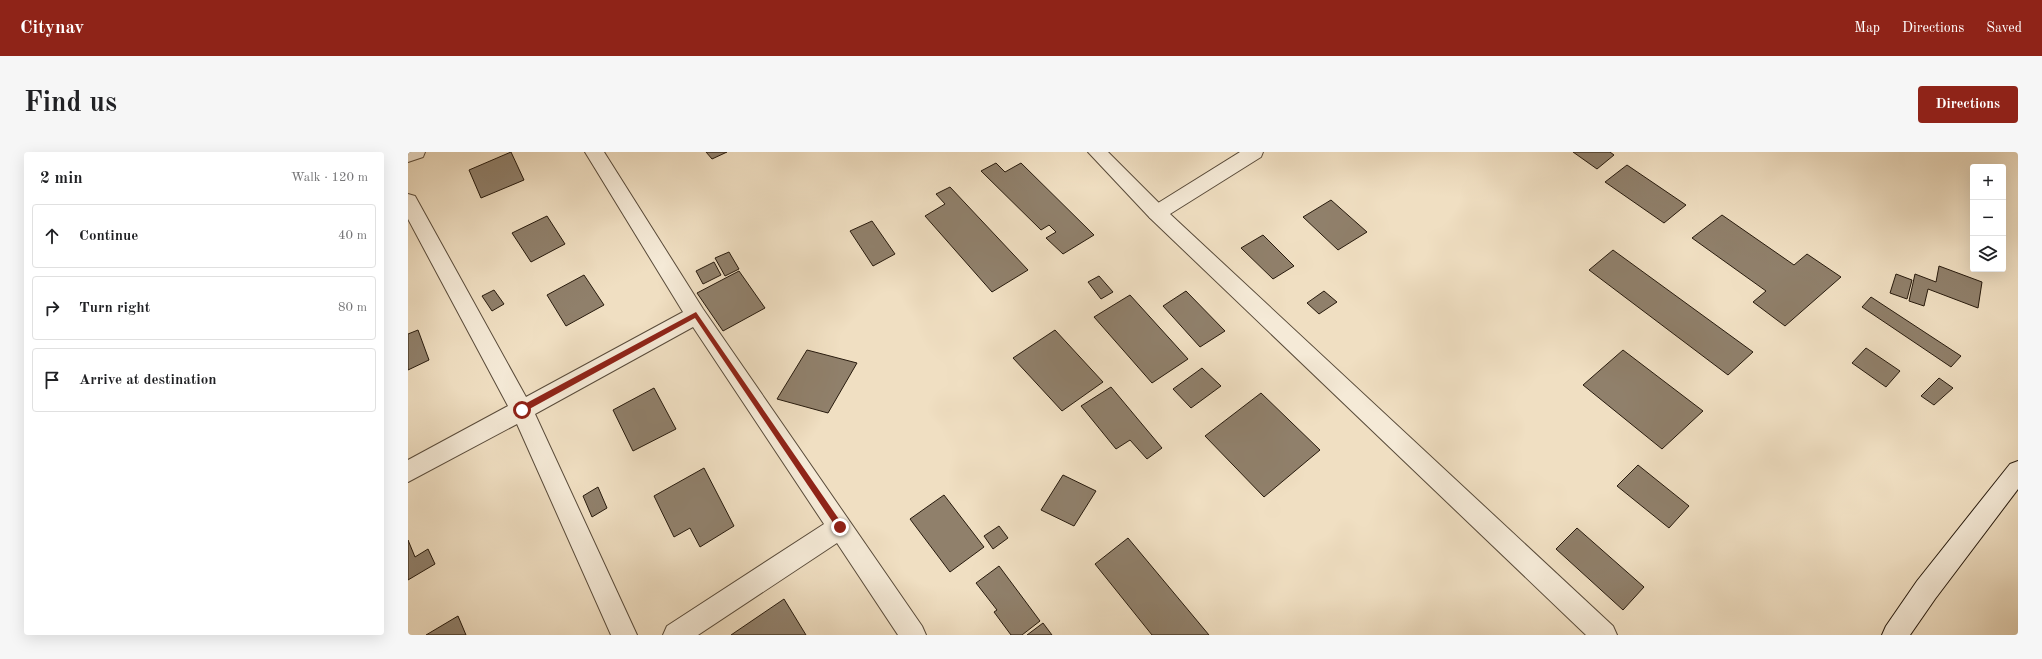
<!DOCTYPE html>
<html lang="en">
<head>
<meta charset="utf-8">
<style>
  :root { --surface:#fff; --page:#f6f6f6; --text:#202124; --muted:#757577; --line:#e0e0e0; --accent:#8f2418 }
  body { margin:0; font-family:"Old Standard TT",serif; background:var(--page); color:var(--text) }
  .controls { position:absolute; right:12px; top:12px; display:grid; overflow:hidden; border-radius:4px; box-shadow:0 4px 16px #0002 }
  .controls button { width:36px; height:36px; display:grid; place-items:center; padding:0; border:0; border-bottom:1px solid var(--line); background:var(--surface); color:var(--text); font:20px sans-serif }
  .stop { position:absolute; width:12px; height:12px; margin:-9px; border:3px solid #8f2418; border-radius:50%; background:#fff }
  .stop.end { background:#8f2418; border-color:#fff; box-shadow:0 1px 4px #0008 }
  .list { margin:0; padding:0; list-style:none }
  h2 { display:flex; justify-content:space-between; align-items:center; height:52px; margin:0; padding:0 16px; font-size:17px }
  h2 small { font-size:13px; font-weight:400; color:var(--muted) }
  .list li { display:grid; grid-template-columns:26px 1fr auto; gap:12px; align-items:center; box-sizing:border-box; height:64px; margin:0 8px 8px; padding:0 8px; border:1px solid var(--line); border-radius:4px }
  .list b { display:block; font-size:15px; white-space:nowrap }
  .list em { font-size:13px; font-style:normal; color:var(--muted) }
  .icon { flex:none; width:22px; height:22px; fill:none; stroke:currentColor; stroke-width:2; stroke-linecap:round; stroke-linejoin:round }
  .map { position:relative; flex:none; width:1610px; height:483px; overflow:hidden; border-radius:4px }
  header { display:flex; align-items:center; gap:24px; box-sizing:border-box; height:56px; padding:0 20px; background:var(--accent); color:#fff }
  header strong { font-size:19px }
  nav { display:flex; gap:22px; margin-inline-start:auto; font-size:14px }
  .intro { display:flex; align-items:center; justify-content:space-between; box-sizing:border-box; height:96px; padding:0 24px }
  h1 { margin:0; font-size:28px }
  .button { padding:10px 18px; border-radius:4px; background:var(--accent); color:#fff; font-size:14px; font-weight:700 }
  main { display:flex; gap:24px; padding:0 24px }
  aside { flex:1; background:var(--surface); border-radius:4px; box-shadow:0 4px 16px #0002 }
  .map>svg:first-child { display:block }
  .building { fill:#90806b; stroke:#271a0d }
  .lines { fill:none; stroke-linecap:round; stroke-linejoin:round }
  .minor-casing { stroke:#594b3a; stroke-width:2 }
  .tertiary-casing { stroke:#594b3a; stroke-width:2 }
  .secondary-casing { stroke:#271a0d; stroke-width:2 }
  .minor { fill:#f5ead7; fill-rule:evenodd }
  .tertiary { fill:#f5ead7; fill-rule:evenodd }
  .secondary { fill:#f5ead7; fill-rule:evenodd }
  .route { fill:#8f2418 }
</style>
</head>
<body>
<header>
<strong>Citynav</strong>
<nav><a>Map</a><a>Directions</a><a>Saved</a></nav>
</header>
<div class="intro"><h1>Find us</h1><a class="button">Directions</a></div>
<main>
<aside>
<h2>2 min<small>Walk · 120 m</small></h2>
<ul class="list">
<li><svg class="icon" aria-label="ahead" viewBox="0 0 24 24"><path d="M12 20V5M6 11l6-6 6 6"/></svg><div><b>Continue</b></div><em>40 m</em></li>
<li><svg class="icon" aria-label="right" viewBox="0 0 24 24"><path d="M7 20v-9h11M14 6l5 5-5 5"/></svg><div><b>Turn right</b></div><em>80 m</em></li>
<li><svg class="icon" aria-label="arrive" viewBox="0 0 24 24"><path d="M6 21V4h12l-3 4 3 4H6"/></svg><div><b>Arrive at destination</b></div></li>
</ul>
</aside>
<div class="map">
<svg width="1610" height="483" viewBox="0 0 1610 483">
  <rect width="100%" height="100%" fill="#f0dfc2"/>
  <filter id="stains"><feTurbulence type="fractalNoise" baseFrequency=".005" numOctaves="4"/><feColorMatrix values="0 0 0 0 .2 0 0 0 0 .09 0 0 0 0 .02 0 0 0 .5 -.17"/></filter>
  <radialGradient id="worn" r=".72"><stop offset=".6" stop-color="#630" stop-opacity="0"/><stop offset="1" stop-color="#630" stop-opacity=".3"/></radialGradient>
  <!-- building -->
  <path class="building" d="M103 0 116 28 73 46 61 18Z
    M298 0H319L304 7Z
    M1165 0H1202L1206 3 1189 17Z
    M588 11 597 20 613 11 686 83 655 102 638 86 648 80 641 73 633 78 573 19Z
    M1219 13 1278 53 1256 71 1197 30Z
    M542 35 620 118 584 140 517 64 537 52 528 42Z
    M923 48 959 80 930 98 895 65Z
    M1314 63 1386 113 1399 102 1433 125 1377 174 1345 150 1358 139 1284 86Z
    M139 64 157 92 123 110 104 81Z
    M464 69 487 102 465 114 442 79Z
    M855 83 886 114 865 127 833 96Z
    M1205 98 1345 200 1320 223 1181 118Z
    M321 100 331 117 317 124 307 106Z
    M306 110 313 123 295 132 288 119Z
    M1531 114 1574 130 1570 156 1520 137 1516 154 1501 149 1507 122 1528 130Z
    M331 119 357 156 315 179 289 141Z
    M1488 122 1504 128 1499 147 1482 141Z
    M176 123 196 153 158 174 139 143Z
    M691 124 705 140 693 147 680 130Z
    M86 138 96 152 84 159 74 144Z
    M778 139 817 179 792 195 755 154Z
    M916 139 929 150 911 162 899 151Z
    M722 143 780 207 744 231 686 165Z
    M1463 145 1553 204 1543 215 1454 155Z
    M10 178 21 208 0 218V182Z
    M647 178 695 230 654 259 605 206Z
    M1458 196 1492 219 1478 235 1444 211Z
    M399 198 449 211 420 261 369 247Z
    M1215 198 1295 259 1254 297 1175 233Z
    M794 216 813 234 783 256 765 237Z
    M1531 226 1545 236 1526 253 1513 244Z
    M703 235 754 296 739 307 722 288 708 297 673 254Z
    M246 236 268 277 225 299 205 258Z
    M853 241 912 298 856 345 797 284Z
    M1230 313 1281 354 1261 376 1209 334Z
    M296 316 326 374 292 395 282 376 266 385 246 344Z
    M655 323 688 339 666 374 633 358Z
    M190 335 199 356 184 365 175 344Z
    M536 343 576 395 542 420 502 367Z
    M591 374 600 386 585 397 576 384Z
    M1169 376 1236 435 1215 458 1148 397Z
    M720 386 801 483H744L687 412Z
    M0 388 7 405 20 397 27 412 0 428Z
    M591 414 632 469 614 483H603L586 460 589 458 568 431Z
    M376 447 398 483H323Z
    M50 464 58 483H18Z
    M635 471 644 483H619Z"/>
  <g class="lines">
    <!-- minor casing -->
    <g class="minor-casing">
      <path id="minor" d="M0 0H17L15 5 0 10Z
        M177 0H196L295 157 514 474 518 483H490L429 391 290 483H255L259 474 416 372 285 175 127 262 229 483H203L109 272 0 330V308L100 254 0 67V42L7 44 118 245 275 160Z
        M680 0H700L756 56 759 61 756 66 749 68 742 66Z"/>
    </g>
    <!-- tertiary casing -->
    <g class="tertiary-casing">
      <path id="tertiary" d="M832 0H855L853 5 762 62 1205 474 1209 483H1178L742 66 739 61 742 56Z"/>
    </g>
    <!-- secondary casing -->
    <g class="secondary-casing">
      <path id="secondary" d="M1610 309V337L1527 447 1502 483H1474L1478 474 1509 429 1602 312Z"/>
    </g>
    <!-- minor -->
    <use href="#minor" class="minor"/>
    <!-- tertiary -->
    <use href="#tertiary" class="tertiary"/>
    <!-- secondary -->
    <use href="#secondary" class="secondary"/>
  </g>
  <!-- route -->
  <path class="route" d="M288 160 435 373V378H430L287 166 116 260H111V255Z"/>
  <rect width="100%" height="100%" filter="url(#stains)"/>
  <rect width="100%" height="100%" fill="url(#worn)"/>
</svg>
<div class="controls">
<button>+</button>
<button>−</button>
<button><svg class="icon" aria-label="layers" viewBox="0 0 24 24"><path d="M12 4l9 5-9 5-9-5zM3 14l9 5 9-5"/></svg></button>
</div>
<div class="stop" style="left:114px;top:258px"></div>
<div class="stop end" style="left:432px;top:375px"></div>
</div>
</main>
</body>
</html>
